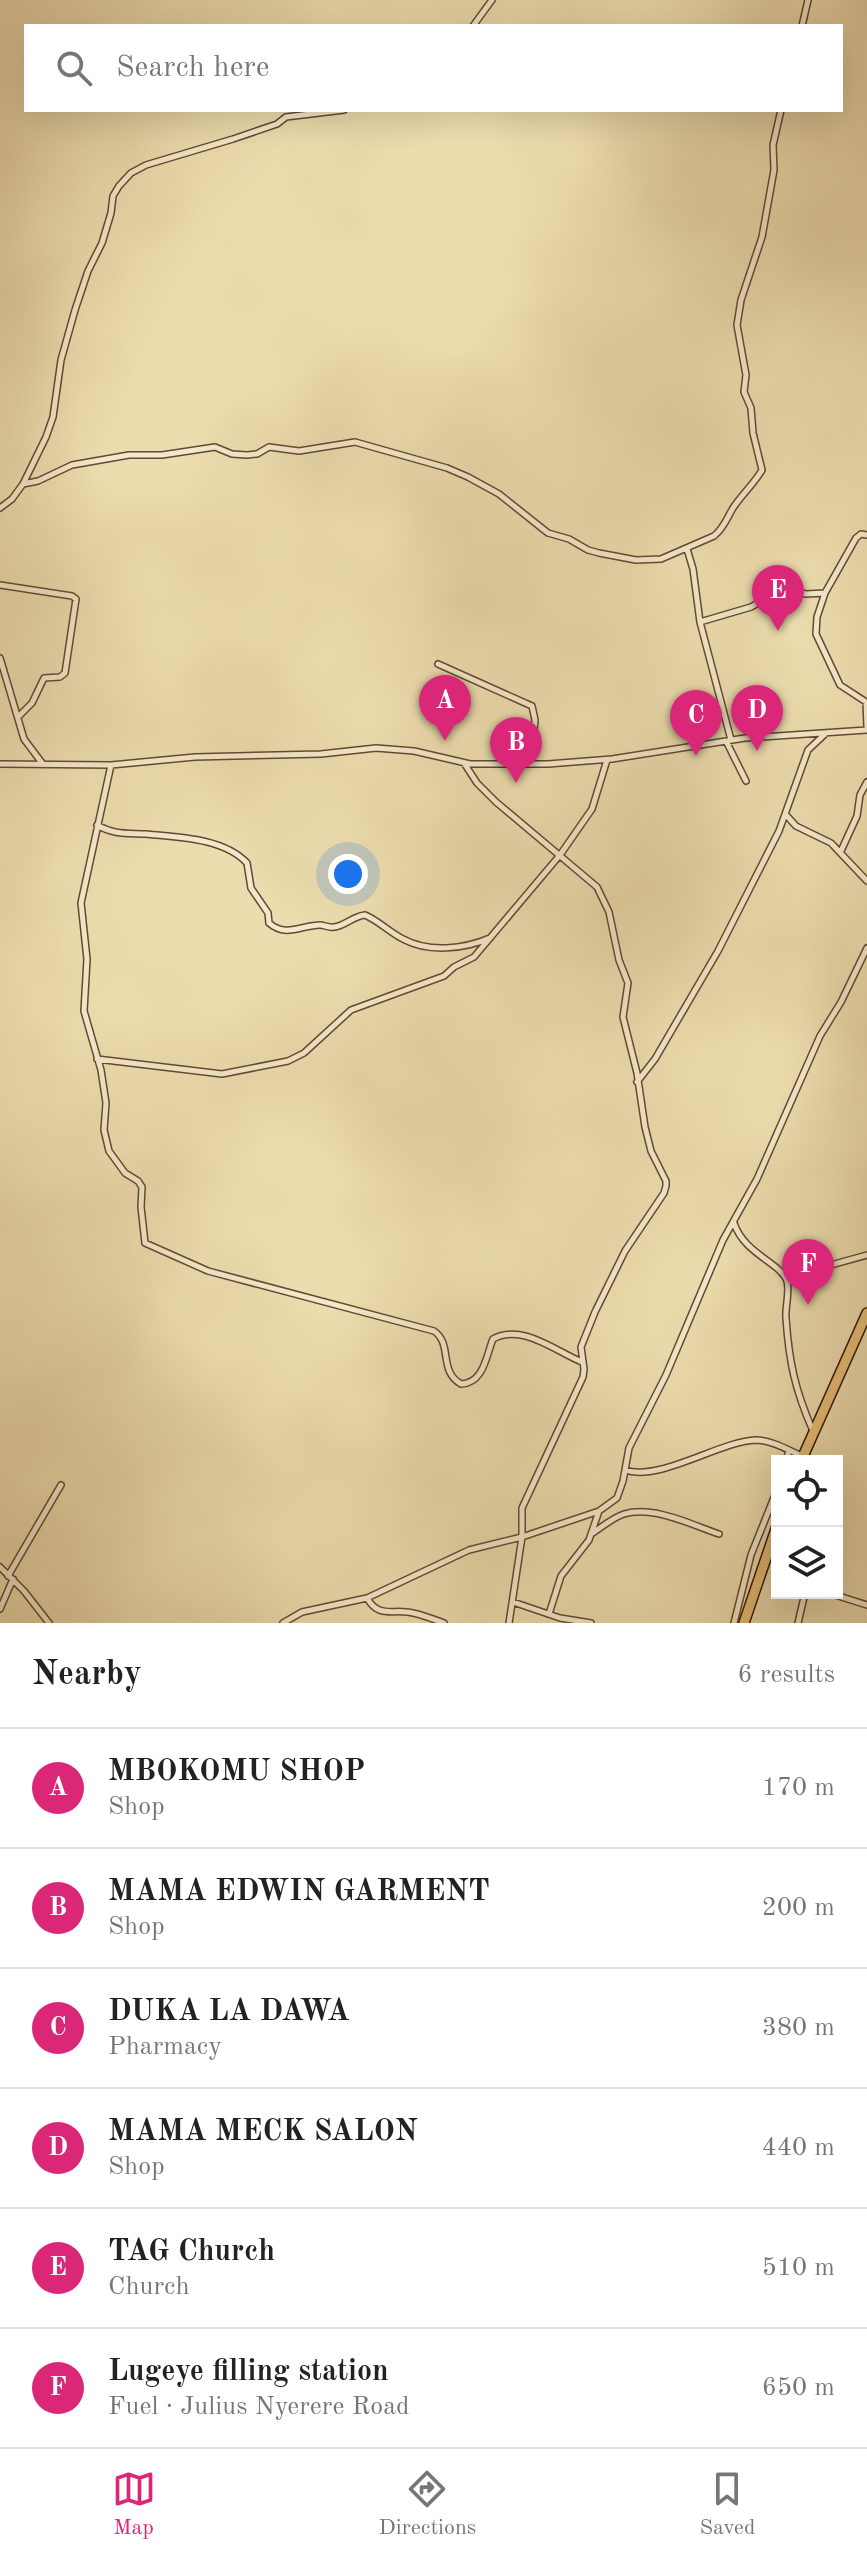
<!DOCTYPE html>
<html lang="en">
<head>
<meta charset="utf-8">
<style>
  :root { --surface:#fff; --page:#f2f2f2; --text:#222; --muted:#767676; --line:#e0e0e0; --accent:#db2777 }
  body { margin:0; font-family:"Old Standard TT",serif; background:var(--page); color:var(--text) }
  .controls { position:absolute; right:24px; bottom:24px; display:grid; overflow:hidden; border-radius:0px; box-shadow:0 8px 32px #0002 }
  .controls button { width:72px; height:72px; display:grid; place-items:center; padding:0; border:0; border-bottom:2px solid var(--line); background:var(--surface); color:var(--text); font:40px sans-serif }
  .you { position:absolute; left:348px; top:874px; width:28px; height:28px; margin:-20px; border:6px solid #fff; border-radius:50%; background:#1a73e8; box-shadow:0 0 0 12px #1a73e833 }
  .badge { display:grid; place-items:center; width:52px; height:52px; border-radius:50%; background:var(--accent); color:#fff; font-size:26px; font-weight:700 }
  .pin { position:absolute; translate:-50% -66px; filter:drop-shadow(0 2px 4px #0008) }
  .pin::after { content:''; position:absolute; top:42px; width:28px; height:24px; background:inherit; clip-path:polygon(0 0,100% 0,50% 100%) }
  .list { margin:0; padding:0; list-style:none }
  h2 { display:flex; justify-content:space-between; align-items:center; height:104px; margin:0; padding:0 32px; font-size:34px }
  h2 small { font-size:26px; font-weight:400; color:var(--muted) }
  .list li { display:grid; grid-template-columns:52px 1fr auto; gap:24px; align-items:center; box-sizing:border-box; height:120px; padding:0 32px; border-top:2px solid var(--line) }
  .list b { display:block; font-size:30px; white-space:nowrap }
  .list p { margin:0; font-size:26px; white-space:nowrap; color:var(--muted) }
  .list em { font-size:26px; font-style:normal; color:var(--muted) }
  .icon { flex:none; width:44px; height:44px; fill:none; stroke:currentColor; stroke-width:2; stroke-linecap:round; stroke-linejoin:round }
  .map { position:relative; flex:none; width:867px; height:1623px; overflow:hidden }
  .search { position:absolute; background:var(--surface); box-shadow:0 8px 32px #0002; left:24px; right:24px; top:24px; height:88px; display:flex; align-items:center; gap:20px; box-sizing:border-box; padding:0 28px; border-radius:0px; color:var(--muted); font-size:30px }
  .sheet { height:824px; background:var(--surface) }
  nav { display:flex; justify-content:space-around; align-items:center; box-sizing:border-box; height:112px; border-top:2px solid var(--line); background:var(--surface); font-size:22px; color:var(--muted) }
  nav a { display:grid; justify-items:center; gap:4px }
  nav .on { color:var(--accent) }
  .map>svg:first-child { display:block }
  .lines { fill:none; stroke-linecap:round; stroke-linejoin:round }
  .street-casing { stroke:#634932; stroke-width:8 }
  .highway-casing { stroke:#351808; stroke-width:12 }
  .street { stroke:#f3e8ca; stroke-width:5 }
  .highway { stroke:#e6be77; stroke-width:9 }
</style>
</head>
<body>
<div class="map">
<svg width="867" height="1623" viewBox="0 0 867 1623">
  <rect width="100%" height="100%" fill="#ecdcae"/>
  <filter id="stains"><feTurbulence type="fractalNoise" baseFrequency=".0025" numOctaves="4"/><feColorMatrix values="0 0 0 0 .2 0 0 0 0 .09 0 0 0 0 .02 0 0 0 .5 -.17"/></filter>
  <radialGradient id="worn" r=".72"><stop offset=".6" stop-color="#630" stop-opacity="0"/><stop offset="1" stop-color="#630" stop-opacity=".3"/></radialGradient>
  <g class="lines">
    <!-- street casing -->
    <g class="street-casing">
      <path id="street" d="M473 26 492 0
        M802 26 808 0
        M23 484 38 481 72 465 129 455H162L215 447 232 454 247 455 257 454 269 447 299 451 355 442 447 468 468 477 499 494 548 533 569 539 588 550 599 553 636 560 661 559 714 536C724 528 727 518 733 508 742 494 754 484 762 470L753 433 751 408 744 392 746 375 737 325 741 300 762 237 774 170 773 145 781 110
        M0 508 12 499 23 484 46 437 53 417 61 360 75 310 88 271 102 243 111 213 113 196 119 186 131 173 146 165 233 139 277 124 286 117 344 110
        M867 535 861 534 856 538 825 593 817 617 816 634 840 685 866 702 867 727
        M687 549 693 569 700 622 731 740
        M0 585 72 596 76 599 65 673 60 677 44 678 32 703 19 716
        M700 622 751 607 783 589 806 594 825 593
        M0 658 24 739 42 763
        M438 664 532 706 535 720 531 763
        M726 741 746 781
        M464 763 477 783 496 802 597 887 609 912 619 960 628 983 623 1017 637 1073 645 1127 651 1151 666 1181V1186L664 1193 625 1251 595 1312 581 1347 584 1369 583 1377 522 1508V1537L509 1623
        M0 764 111 765 195 757 321 754 376 748 414 751 470 764H548L612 759 745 738 867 730
        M111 765 81 903 87 959 84 1011 101 1070 106 1103 104 1130 109 1151 125 1173 138 1181 142 1187 141 1207 145 1243 208 1271 434 1331C453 1344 438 1371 461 1384 484 1383 486 1356 493 1339 522 1323 555 1351 582 1362
        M786 815 796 826 831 843 867 881
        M97 825C114 835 127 833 146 834 178 837 224 838 247 863L251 888 268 913 269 923C286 938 302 925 320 925 324 925 329 928 334 927 345 926 353 916 365 915 379 921 389 932 403 939 429 953 464 949 490 938
        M841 851 857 816 860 795 867 782
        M97 1059 222 1074 288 1061 304 1053 351 1010 444 976 454 967 474 957 560 855 592 809 607 760
        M637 1082 655 1059 718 951 779 831 808 750 825 734
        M734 1223C744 1254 781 1263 787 1281 790 1292 785 1307 786 1318 789 1362 795 1390 813 1431
        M782 1273 831 1265 867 1255
        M786 1461 789 1450
        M625 1470C660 1482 720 1441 756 1440 771 1440 788 1450 802 1456
        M591 1534C602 1527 612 1518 624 1514 653 1505 692 1525 719 1534
        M0 1567 24 1591 49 1623
        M8 1576 61 1485
        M829 1593 867 1605
        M367 1598C378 1617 390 1610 407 1612 418 1613 433 1619 444 1623
        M513 1602 560 1618 591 1623
        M0 1609 13 1579
        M549 1614 561 1576 589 1540 599 1511
        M283 1623 302 1612 367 1598 469 1550 522 1537 599 1511 617 1498 623 1481 629 1448 666 1375 723 1240 757 1179 820 1036 841 1002 867 948
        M734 1623 751 1555 777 1490
        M798 1623 805 1593"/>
    </g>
    <!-- highway casing -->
    <g class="highway-casing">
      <path id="highway" d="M801 1461 867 1313
        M744 1623 777 1526"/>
    </g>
    <!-- street -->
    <use href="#street" class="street"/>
    <!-- highway -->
    <use href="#highway" class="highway"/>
  </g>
  <rect width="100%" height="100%" filter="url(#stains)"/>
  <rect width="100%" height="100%" fill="url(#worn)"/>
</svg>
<div class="controls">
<button><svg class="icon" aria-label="locate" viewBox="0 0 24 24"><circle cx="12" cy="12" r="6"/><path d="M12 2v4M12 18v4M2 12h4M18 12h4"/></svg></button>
<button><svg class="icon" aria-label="layers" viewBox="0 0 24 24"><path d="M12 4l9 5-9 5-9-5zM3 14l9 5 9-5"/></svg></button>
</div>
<div class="you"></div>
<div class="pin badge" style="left:445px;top:741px">A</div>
<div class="pin badge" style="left:516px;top:783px">B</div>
<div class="pin badge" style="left:696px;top:756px">C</div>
<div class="pin badge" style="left:757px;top:751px">D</div>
<div class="pin badge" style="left:778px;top:631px">E</div>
<div class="pin badge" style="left:808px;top:1305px">F</div>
<div class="search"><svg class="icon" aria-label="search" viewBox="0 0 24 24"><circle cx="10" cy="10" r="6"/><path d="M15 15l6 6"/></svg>Search here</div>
</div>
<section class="sheet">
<h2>Nearby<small>6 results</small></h2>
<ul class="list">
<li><span class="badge">A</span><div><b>MBOKOMU SHOP</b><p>Shop</p></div><em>170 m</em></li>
<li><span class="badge">B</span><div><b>MAMA EDWIN GARMENT</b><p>Shop</p></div><em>200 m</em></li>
<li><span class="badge">C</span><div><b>DUKA LA DAWA</b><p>Pharmacy</p></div><em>380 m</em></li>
<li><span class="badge">D</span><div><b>MAMA MECK SALON</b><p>Shop</p></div><em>440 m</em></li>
<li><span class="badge">E</span><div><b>TAG Church</b><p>Church</p></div><em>510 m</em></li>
<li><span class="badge">F</span><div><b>Lugeye filling station</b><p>Fuel · Julius Nyerere Road</p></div><em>650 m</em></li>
</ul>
</section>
<nav>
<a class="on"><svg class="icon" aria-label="map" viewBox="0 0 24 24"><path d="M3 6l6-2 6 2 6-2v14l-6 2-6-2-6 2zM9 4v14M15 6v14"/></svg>Map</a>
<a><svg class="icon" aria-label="directions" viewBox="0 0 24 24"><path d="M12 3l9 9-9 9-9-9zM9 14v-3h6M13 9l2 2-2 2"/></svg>Directions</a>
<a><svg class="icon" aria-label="saved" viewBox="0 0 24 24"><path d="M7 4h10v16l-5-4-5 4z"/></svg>Saved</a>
</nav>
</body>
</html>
